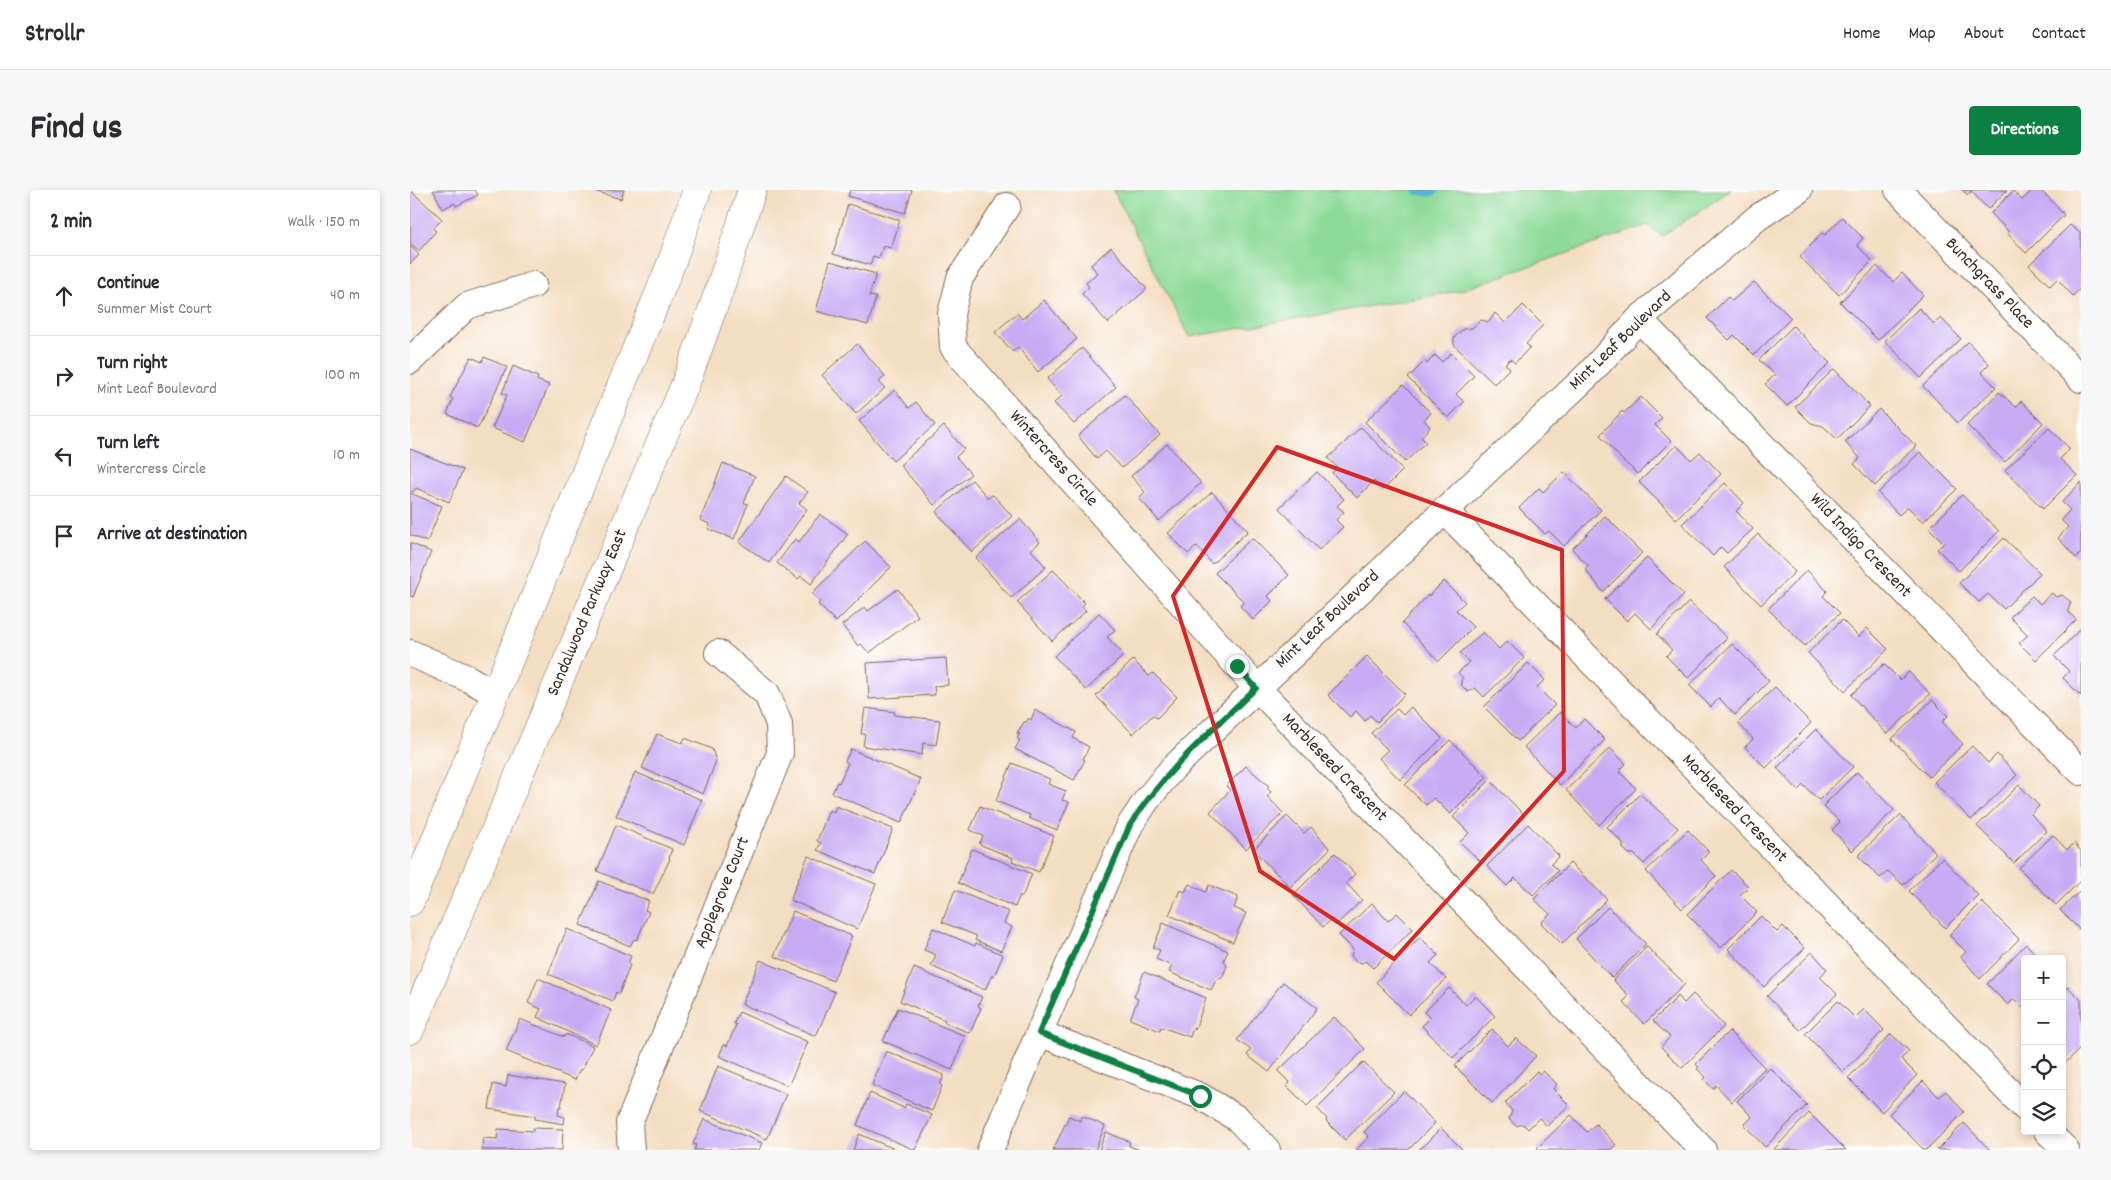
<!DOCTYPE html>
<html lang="en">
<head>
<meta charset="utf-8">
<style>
  :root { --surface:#fff; --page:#f7f7f7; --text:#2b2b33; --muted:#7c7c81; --line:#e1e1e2; --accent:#0b8043 }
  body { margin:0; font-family:Dekko,sans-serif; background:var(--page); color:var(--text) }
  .controls { position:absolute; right:15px; bottom:15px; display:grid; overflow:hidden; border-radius:5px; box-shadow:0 2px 8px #0003 }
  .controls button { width:45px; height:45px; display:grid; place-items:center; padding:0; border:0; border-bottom:1px solid var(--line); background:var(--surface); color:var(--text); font:25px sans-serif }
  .stop { position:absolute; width:15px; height:15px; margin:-11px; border:4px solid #0b8043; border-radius:50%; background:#fff }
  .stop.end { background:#0b8043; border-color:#fff; box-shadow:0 1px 5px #0008 }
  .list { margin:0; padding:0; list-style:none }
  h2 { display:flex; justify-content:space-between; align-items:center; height:65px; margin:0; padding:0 20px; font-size:21px }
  h2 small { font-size:16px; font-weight:400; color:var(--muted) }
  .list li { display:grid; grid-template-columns:32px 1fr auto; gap:15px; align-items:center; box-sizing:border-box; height:80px; padding:0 20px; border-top:1px solid var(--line) }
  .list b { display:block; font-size:19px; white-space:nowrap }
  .list p { margin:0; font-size:16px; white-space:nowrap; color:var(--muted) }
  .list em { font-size:16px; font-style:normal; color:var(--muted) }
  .icon { flex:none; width:28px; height:28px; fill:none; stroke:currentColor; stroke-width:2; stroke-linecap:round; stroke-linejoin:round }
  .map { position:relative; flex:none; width:1671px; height:960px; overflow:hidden; border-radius:5px }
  header { display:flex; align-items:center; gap:30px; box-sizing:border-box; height:70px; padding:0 25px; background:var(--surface); border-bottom:1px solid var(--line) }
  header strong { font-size:24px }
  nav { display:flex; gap:28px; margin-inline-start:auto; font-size:18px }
  .intro { display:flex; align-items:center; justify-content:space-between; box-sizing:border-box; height:120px; padding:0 30px }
  h1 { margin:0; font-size:35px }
  .button { padding:12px 22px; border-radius:5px; background:var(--accent); color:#fff; font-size:18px; font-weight:700 }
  main { display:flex; gap:30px; padding:0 30px }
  aside { flex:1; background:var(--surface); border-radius:5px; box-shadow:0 2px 8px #0003 }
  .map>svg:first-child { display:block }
  .green { fill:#8edb99; stroke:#64825c }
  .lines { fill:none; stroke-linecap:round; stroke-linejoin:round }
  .stream { stroke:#53b5d2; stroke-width:9 }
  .building { fill:#c7acf4 }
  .minor-casing { stroke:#7c6957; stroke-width:28 }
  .secondary-casing { stroke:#7c6957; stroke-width:29 }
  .minor { stroke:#fff; stroke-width:26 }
  .secondary { stroke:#fff; stroke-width:28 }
  .route { stroke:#0b8043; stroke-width:6 }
  .marked { fill:none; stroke:#d62828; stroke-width:4; stroke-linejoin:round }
  .labels { text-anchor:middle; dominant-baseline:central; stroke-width:4; stroke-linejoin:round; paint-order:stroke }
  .street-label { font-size:18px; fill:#3b2a1e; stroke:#fff }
</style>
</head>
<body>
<header>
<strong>Strollr</strong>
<nav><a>Home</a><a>Map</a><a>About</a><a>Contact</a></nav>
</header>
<div class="intro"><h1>Find us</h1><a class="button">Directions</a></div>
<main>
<aside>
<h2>2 min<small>Walk · 150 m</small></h2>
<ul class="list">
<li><svg class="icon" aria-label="ahead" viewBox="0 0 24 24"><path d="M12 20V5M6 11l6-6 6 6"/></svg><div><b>Continue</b><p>Summer Mist Court</p></div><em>40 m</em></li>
<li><svg class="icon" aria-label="right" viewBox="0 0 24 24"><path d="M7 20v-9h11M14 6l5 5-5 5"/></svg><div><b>Turn right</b><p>Mint Leaf Boulevard</p></div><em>100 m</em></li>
<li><svg class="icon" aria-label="left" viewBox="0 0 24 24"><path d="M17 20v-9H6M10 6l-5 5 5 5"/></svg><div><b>Turn left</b><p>Wintercress Circle</p></div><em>10 m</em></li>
<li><svg class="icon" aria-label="arrive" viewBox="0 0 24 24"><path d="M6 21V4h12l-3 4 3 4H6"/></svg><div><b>Arrive at destination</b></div></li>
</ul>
</aside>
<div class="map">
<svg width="1671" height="960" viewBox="0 0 1671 960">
  <rect width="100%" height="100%" fill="#fff"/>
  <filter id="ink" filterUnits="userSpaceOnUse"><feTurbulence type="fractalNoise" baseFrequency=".02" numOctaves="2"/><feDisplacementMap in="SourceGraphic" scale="10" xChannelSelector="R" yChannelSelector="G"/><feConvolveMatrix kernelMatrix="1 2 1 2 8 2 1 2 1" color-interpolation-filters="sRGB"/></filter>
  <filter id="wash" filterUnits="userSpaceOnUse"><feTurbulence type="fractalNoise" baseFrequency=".0096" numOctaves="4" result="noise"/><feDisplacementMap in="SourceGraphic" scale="20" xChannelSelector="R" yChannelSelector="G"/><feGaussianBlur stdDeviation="1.12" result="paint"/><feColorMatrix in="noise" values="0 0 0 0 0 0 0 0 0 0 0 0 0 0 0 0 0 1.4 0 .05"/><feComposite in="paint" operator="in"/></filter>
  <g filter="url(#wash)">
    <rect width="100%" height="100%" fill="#f4dec2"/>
    <!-- green -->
    <path class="green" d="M703 0H1321L1252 46 1238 35 1049 101 779 147Z"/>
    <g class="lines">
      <!-- stream -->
      <path class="stream" d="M1008 0 1020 2 1025 0"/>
    </g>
    <g id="blocks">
      <!-- building -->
      <path class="building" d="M0 0 32 29 23 39 26 41 9 61 0 53Z
        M23 0H65L68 5 46 16 44 13 33 19Z
        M181 0H214L211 9Z
        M440 0H502L495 23 438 6Z
        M1552 0H1597L1578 19 1561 1 1558 5Z
        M1623 0H1629L1638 7 1654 25 1616 63 1597 43 1599 42 1581 23 1603 1 1612 10Z
        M438 14 490 30 481 58 473 56 469 68 463 66 460 75 423 64Z
        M1432 27 1453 48 1447 55 1462 71 1429 105 1390 67 1412 43 1415 45Z
        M1660 35 1671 44V97L1663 106 1647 89 1640 96 1619 75Z
        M0 56 9 65 0 74Z
        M701 57 737 99 698 133 672 104 679 97 676 93 687 83 681 75Z
        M420 71 466 84 459 106 466 107 458 135 406 121Z
        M1467 76 1483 92 1492 83 1513 105 1468 150 1430 112Z
        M1344 92 1381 128 1344 165 1324 145 1319 150 1297 128 1318 107 1322 111Z
        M634 110 667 149 628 182 608 157 603 162 585 142 607 123 612 129Z
        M1113 115 1133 135 1116 154 1120 157 1105 173 1100 169 1095 174 1100 178 1084 194 1044 155V148L1053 139 1062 138 1071 130 1079 132 1085 123 1095 133Z
        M1509 118 1524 134 1531 128 1551 149 1511 188 1475 151Z
        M1383 136 1420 173 1377 216 1355 194 1365 185 1349 170Z
        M1558 152 1579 174 1571 182 1586 197 1548 233 1513 196Z
        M447 154 475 186 469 192 475 198 446 224 412 185Z
        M672 158 706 197 664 234 644 213 652 206 637 189Z
        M1041 163 1064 186 1046 204 1054 212 1038 228 998 188 1015 171 1017 174 1025 165 1032 172Z
        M61 167 72 172 74 167 97 177 68 238 37 224 43 209 40 207Z
        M103 176 128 187 127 190 139 195 115 252 82 238 97 205 92 203Z
        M1424 179 1460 216 1427 249 1413 236 1401 233 1385 217Z
        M993 195 1021 223 1014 230 1020 237 1011 247 1016 252 995 272 955 232Z
        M485 200 499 218 506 212 525 235 483 271 449 231Z
        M1589 202 1606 217 1611 211 1633 233 1595 272 1557 235Z
        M715 205 750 245 712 278 696 261 687 269 668 246Z
        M1231 207 1252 228 1245 235 1261 251 1228 284 1212 270 1190 245 1212 221 1214 223Z
        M1469 219 1506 256 1465 296 1444 274 1450 268 1435 252Z
        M534 236 554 259 546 267 561 284 524 315 490 275Z
        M951 237 993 280 973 300 964 291 947 308 922 283 927 277 918 268Z
        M1639 238 1660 259 1650 269 1667 285 1633 319 1595 280Z
        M757 254 791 293 749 331 729 308 735 302 721 286Z
        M1266 255 1281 270 1290 262 1311 284 1266 329 1229 292Z
        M0 259 53 280 39 312 6 298 3 302 0 301Z
        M1510 262 1547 299 1513 332 1498 317 1489 325 1468 303Z
        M313 273 345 286 334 313 338 314 324 349 298 339 300 334 290 330Z
        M907 282 934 309 927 316 934 322 926 330 933 337 909 360 869 318Z
        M1154 282 1191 320 1154 356 1139 341 1135 344 1109 318 1129 298 1133 302Z
        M376 286 398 302 389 313 397 319 359 373 329 352Z
        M562 290 578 308 582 305 584 306 602 326 562 362 526 322Z
        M1671 292V363L1666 368 1648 348 1658 337 1651 330 1660 320 1652 312Z
        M1315 293 1334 313 1326 321 1343 339 1317 363 1311 357 1303 366 1272 334Z
        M802 302 838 341 802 374 787 356 778 364 758 343Z
        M0 303 32 316 17 352 0 345Z
        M1552 305 1589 341 1549 381 1527 359 1534 353 1519 338Z
        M410 324 438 344 401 394 391 386 388 389 367 373 385 349 389 352Z
        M1195 326 1232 363 1193 402 1175 379 1178 375 1162 359Z
        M610 329 630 352 621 360 636 377 601 408 566 368Z
        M1348 344 1385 382 1351 415 1314 377Z
        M842 348 879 385 858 406 862 411 843 430 830 416 834 412 805 383Z
        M1594 348 1630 383 1594 419 1578 404 1569 412 1549 393Z
        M455 351 481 377 426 432 408 414 410 412 402 403Z
        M0 353 21 362 3 407 0 406Z
        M1237 368 1274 405 1241 439 1225 423 1217 431 1195 409Z
        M643 380 675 413 672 416 676 421 642 451 607 412Z
        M1397 380 1417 401 1413 406 1430 423 1395 456 1358 419Z
        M1034 391 1055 412 1046 420 1063 437 1029 471 992 433 1018 405 1019 406Z
        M488 399 508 426 459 463 451 454 448 456 432 435 455 417 458 421Z
        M1642 403 1646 407 1652 405 1661 412 1658 421 1666 430 1626 470 1609 453 1618 445 1600 427 1622 406 1630 414Z
        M1279 412 1317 448 1278 488 1256 466 1262 460 1247 444Z
        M689 423 705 440 697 447 714 465 676 500 644 466Z
        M1432 430 1449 447 1457 438 1478 459 1435 501 1398 463Z
        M1671 438V506L1653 488 1659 481 1644 466Z
        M1073 442 1089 459 1097 451 1114 468 1074 507 1065 498 1058 502 1052 496 1051 490 1053 488 1048 483 1059 472 1050 463Z
        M1322 454 1359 491 1325 525 1309 508 1301 517 1279 495Z
        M957 466 995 504 967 532 960 525 955 531 946 521 940 527 918 505Z
        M536 468 538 495 524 496 525 505 459 509 457 473Z
        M723 470 739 486 743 483 767 507 747 528 743 525 723 544 686 506Z
        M1118 473 1135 490 1127 497 1145 515 1108 551 1074 517Z
        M1474 474 1490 490 1499 482 1520 504 1477 544 1441 505Z
        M1365 497 1401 533 1356 578 1335 557 1343 549 1328 533Z
        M1522 510 1538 526 1532 532 1553 554 1519 587 1482 549Z
        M1001 517 1032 548 990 590 969 568 978 560 961 543 987 519 993 525Z
        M455 518 485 522 484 525 530 530 526 555 513 553 512 565 453 556 455 544H451Z
        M625 520 666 542 663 548 679 557 673 569 675 570 664 590 605 559 610 550 607 548 610 544 607 543 614 532H616L619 528 621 530Z
        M1150 522 1166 538 1174 529 1195 550 1150 595 1114 557Z
        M1406 539 1443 577 1409 610 1393 595 1388 600 1367 578Z
        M247 544 272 553 275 548 302 559 306 571 293 604 232 578Z
        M1040 550 1077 587 1040 624 1024 608 1016 615 995 595Z
        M1562 556 1578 573 1587 564 1607 585 1561 630 1524 592Z
        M1200 558 1216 574 1209 581 1226 599 1189 635 1156 600Z
        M441 559 511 589 491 633 422 603 427 592 429 593 438 573 435 571Z
        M602 573 640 589 638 594 656 601 652 610 659 612 647 640 619 628 620 625 586 611Z
        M836 576 859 596 857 598 861 602 857 606 873 623 836 659 800 622 820 600 816 596Z
        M225 582 292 610 274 655 206 626Z
        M1447 582 1484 620 1442 661 1422 640 1430 632 1413 616Z
        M1080 590 1115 626 1070 671 1050 652 1059 643 1043 627Z
        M1609 595 1629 616 1621 624 1637 641 1604 673 1567 636Z
        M1230 604 1268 638 1234 674 1224 664H1219L1213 658V653L1197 637Z
        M426 616 483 639 465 684 407 660 411 653 407 651 419 620 424 622Z
        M570 616 644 646 629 682 602 671 603 668 569 654 573 646 560 640Z
        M1490 625 1526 663 1493 695 1478 681 1470 688 1448 666Z
        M877 626 894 643 901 637 920 659 880 697 843 660Z
        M1118 634 1149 666 1141 674 1148 681 1123 705 1105 688 1097 696 1077 676Z
        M206 635 262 659 259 668 260 669 243 704 187 681Z
        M1278 640 1299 662 1291 670 1306 686 1272 719 1236 681Z
        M1643 645 1657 660 1664 653 1671 661V690L1646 715 1609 678Z
        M562 659 622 684 612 707 610 705 605 717 548 693Z
        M925 663 945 684 936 693 952 710 927 734 922 729 913 737 883 705Z
        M398 666 466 694 447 739 380 710Z
        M1532 668 1568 705 1535 738 1499 701Z
        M1160 673 1197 709 1152 754 1131 733 1140 724 1124 709Z
        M1321 680 1339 697 1330 705 1347 722 1311 758 1277 724Z
        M189 691 239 711 235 720 239 722 227 750 224 749 220 756 170 735Z
        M779 694 796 702 799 695 828 707 824 718 836 723 823 752 759 725 770 700 775 702Z
        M545 700 599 722 594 733 602 737 591 761 565 750 567 746 532 732Z
        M1671 700V741L1650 720Z
        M1572 712 1609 749 1570 789 1551 767 1556 762 1539 745Z
        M962 713 978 731 987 723 1003 739 963 778 955 771 953 773 946 772 941 766 943 759 929 745Z
        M1198 717 1236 754 1202 788 1166 749Z
        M383 721 442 746 423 791 364 766Z
        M1351 726 1367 742 1373 736 1395 758 1354 797 1318 759Z
        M753 733 818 761 814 770 817 776 812 788 806 790 801 800 759 782 762 776 746 769 750 760 743 758Z
        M523 738 565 756 566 753 593 765 584 786 582 785 575 800 521 776 526 765 514 760Z
        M157 739 221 766 218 774 220 775 209 804 206 802 203 811 138 784Z
        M1010 747 1028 765 1020 773 1036 789 999 825 966 792Z
        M1616 754 1630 769H1615V820L1604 809 1598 815 1577 794Z
        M1237 757 1275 794 1234 834 1213 812 1219 806 1203 790Z
        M1402 762 1417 779 1410 787 1427 804 1390 840 1357 806Z
        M350 770 425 802 406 846 332 814Z
        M504 778 572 807 568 816 571 818 560 843 534 832 535 830 490 811Z
        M734 782 796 808 785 840 783 838 780 847 751 837 750 841 720 829 728 809 724 807Z
        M128 788 201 820 186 855 127 827 131 819 118 813Z
        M873 792 907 818 859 882 837 865 841 860 827 850Z
        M1658 797 1671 810V858L1652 876V803Z
        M1039 798 1056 815 1065 806 1085 826 1043 868 1012 836 1020 828 1014 822Z
        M1283 804 1314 836 1272 878 1251 857 1260 847 1243 831 1268 806 1274 813Z
        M1428 811 1445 828 1454 819 1474 840 1433 882 1395 844Z
        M488 818 555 846 542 880 473 851Z
        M329 822 398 852 378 896 309 866 314 854 317 856 326 835 324 833Z
        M924 827 955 859 897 916 877 896 880 893 868 881Z
        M110 829 154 847 156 844 183 856 172 880 170 879 165 890 96 861Z
        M1082 839 1098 856 1106 848 1126 866 1082 913 1045 876Z
        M1319 841 1355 878 1322 912 1306 895 1303 899 1294 889 1296 887 1287 879 1289 877 1286 874Z
        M1481 844 1499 861 1491 869 1507 885 1472 922 1438 888Z
        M476 861 534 885 530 895 532 896 522 921 462 895Z
        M953 872 984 902 935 950 916 931 917 929 907 918Z
        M308 876 376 904 357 949 290 921Z
        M1360 878 1397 915 1355 957 1334 935 1342 927 1327 911Z
        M1127 881 1130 884 1133 881 1147 894 1143 899 1159 915 1137 936 1129 928 1118 939 1113 934 1106 936 1099 929 1102 921 1095 913Z
        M98 885 155 894 151 917H149L148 925 155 927 154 934 125 929V926L79 919 83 894 96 897Z
        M1513 891 1529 907 1536 901 1554 922 1516 960H1514L1479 924Z
        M994 901 1025 933 998 960H946L959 947 954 942Z
        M460 903 494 918 496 914 522 925 505 960 447 935Z
        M1399 923 1436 960H1363Z
        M1161 925 1177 942 1186 934 1206 955 1200 960H1129L1127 958Z
        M659 926 670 931 672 926 695 936 685 960H643Z
        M294 929 352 953 349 960H284L286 955 283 954Z
        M1554 933 1580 960H1527Z
        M123 938 153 939 152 960H72L73 948 87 949 88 939 123 941Z
        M1031 938 1053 960H1009Z
        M696 942 720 952 719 956 730 960H689Z
        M449 944 487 960H443Z"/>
    </g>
  </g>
  <g filter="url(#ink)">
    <use href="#blocks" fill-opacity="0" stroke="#7c6957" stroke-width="1"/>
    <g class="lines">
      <!-- minor casing -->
      <g class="minor-casing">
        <path id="minor" d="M1488 0 1671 189
          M597 16 550 88 541 124 543 157 846 497 1293 960
          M1229 129 1671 582
          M0 171 57 116 123 95
          M1034 320 1615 918
          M0 463 59 489 84 503
          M629 843 790 906 828 929 857 960
          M1637 941 1656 960
          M221 960 219 933 370 563 369 534 357 504 308 463
          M580 960 629 843 720 635 736 611 762 579 1179 184 1229 129 1347 28 1389 0"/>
      </g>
      <!-- secondary casing -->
      <g class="secondary-casing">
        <path id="secondary" d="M0 712 261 74 287 0
          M0 840 275 195 309 101 342 0"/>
      </g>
      <!-- minor -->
      <use href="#minor" class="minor"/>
      <!-- secondary -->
      <use href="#secondary" class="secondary"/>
    </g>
  </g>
  <g class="lines" filter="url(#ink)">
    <!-- route -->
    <path class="route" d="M790 906 629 843 720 635C754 582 801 541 846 498L827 476"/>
  </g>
  <!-- marked area -->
  <path class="marked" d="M867 257 1152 360 1154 581 984 769 850 681 763 406Z"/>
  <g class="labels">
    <!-- street labels -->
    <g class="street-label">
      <text transform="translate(1579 94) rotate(46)">Bunchgrass Place</text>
      <text transform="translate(1211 151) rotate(-44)">Mint Leaf Boulevard</text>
      <text transform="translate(643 269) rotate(48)">Wintercress Circle</text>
      <text transform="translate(1450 356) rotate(46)">Wild Indigo Crescent</text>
      <text transform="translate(178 423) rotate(-67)">Sandalwood Parkway East</text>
      <text transform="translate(918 430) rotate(-43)">Mint Leaf Boulevard</text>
      <text transform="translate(924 578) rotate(46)">Marbleseed Crescent</text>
      <text transform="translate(1324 619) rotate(46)">Marbleseed Crescent</text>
      <text transform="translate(313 703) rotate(-68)">Applegrove Court</text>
    </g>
  </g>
</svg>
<div class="controls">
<button>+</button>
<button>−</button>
<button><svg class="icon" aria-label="locate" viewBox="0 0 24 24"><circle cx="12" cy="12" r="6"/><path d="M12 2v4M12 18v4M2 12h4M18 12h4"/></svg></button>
<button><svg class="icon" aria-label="layers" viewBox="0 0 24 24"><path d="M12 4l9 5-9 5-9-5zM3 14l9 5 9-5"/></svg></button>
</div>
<div class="stop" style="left:790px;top:906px"></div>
<div class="stop end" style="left:827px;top:476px"></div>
</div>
</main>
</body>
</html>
